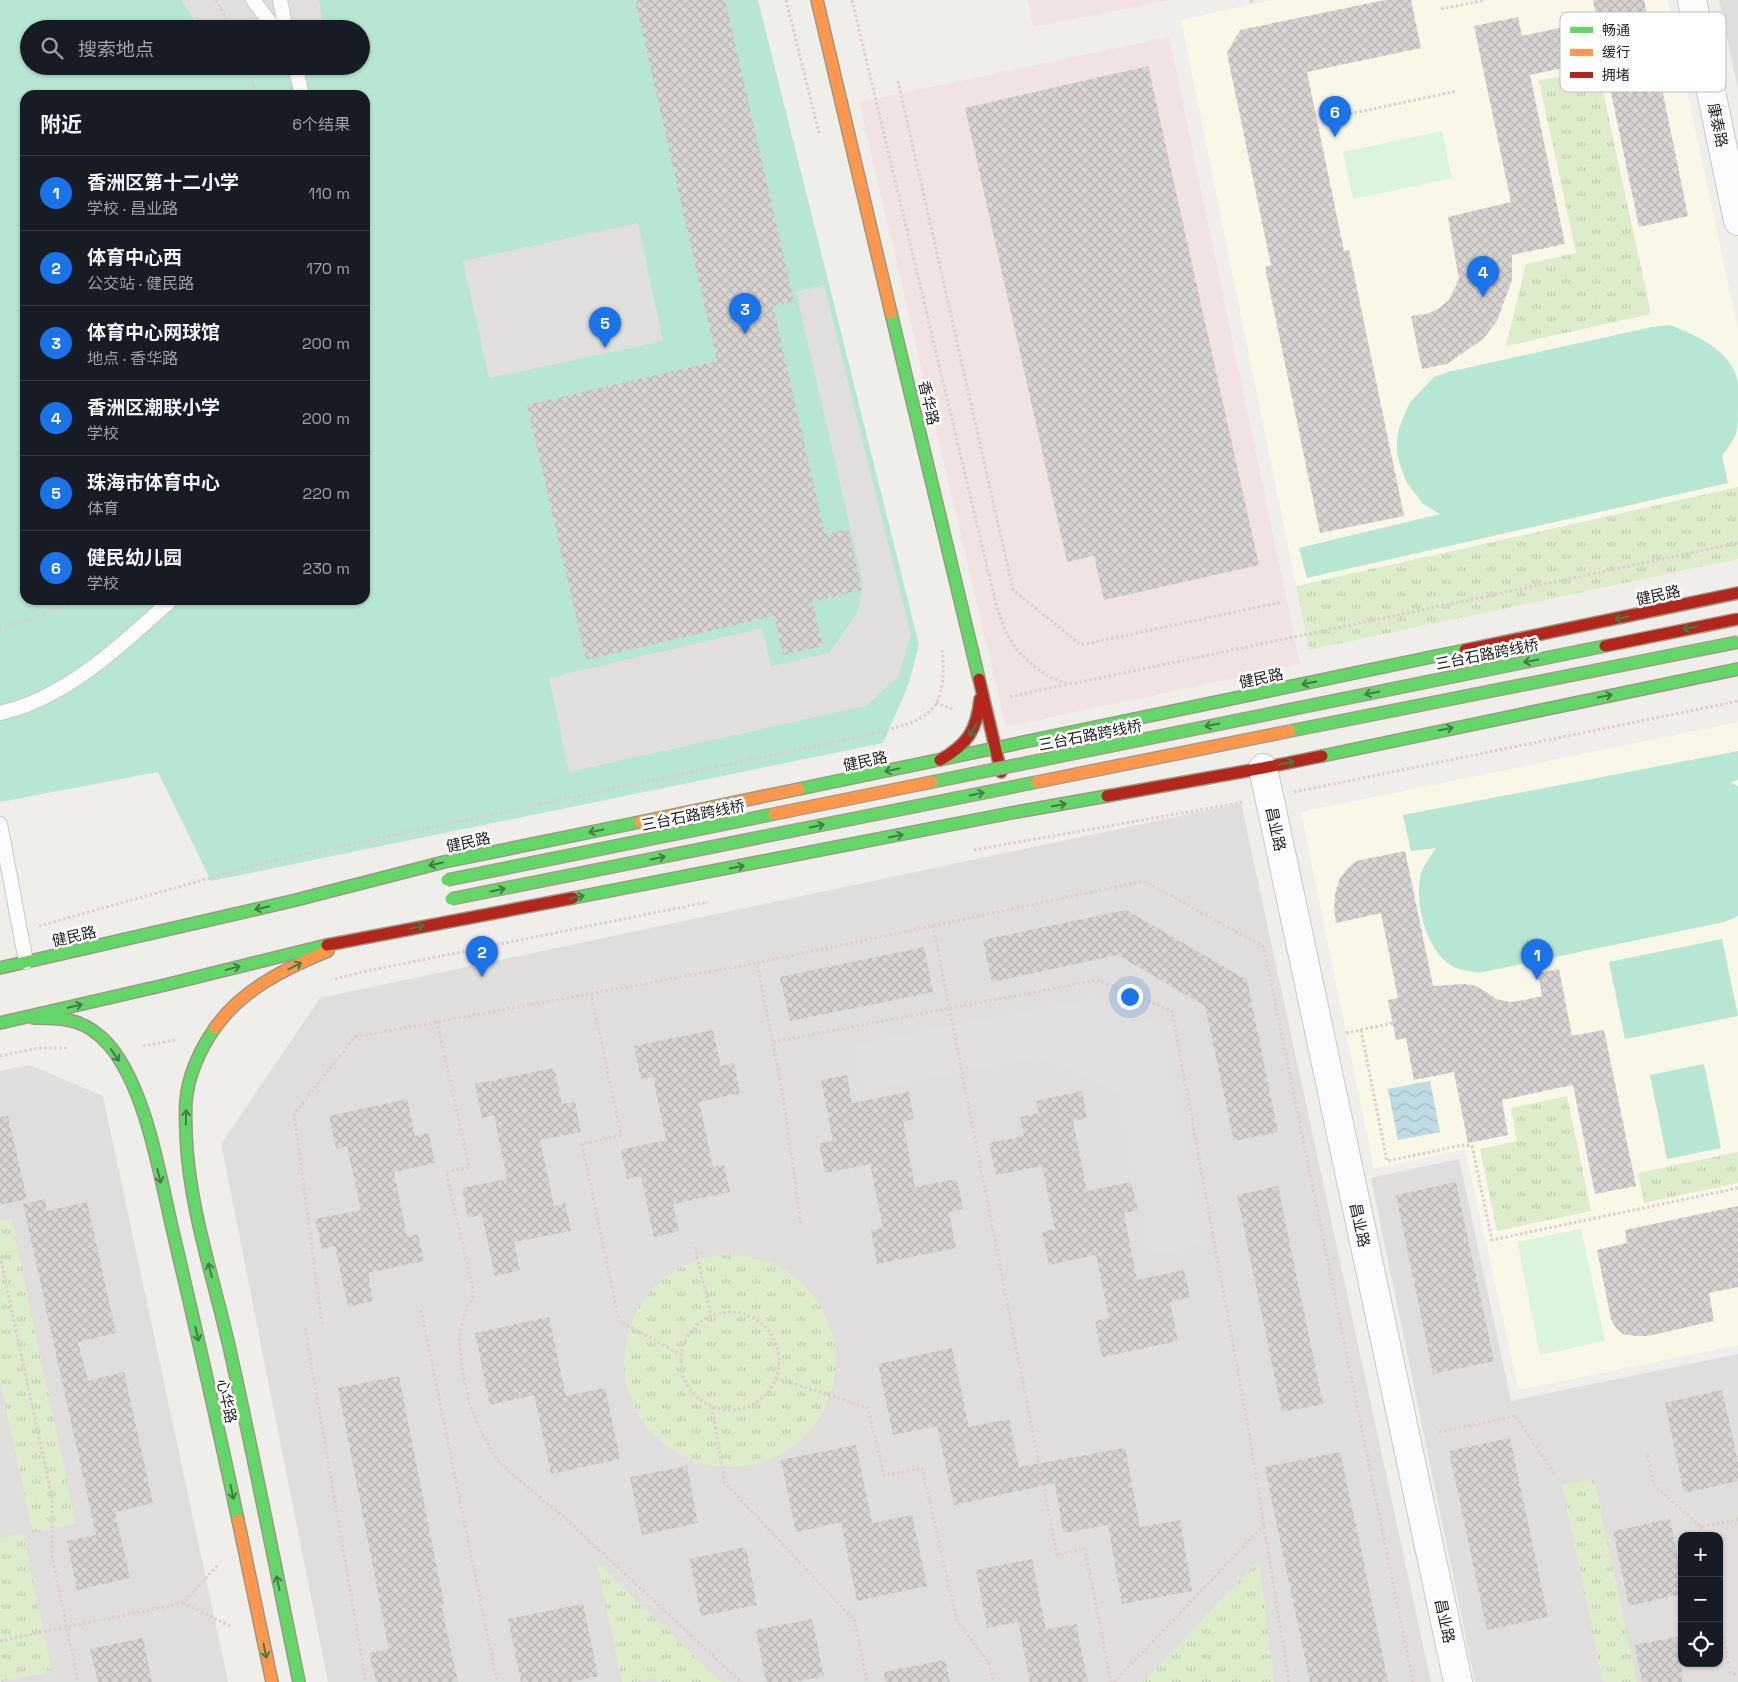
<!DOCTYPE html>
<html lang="zh">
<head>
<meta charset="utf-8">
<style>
  :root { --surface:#171b24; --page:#242831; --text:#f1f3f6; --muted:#9ea1a6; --line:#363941; --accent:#1a73e8 }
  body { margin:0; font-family:"Space Grotesk","Noto Sans SC",sans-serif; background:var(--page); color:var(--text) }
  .controls { position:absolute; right:15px; bottom:15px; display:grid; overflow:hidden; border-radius:10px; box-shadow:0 1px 4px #0004 }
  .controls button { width:45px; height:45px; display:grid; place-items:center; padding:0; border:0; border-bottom:1px solid var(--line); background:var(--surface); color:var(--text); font:25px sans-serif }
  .you { position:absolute; left:1129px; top:996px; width:18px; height:18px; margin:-12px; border:4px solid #fff; border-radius:50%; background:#1a73e8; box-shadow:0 0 0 8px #1a73e833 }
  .badge { display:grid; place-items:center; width:32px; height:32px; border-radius:50%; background:var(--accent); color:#fff; font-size:16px; font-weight:700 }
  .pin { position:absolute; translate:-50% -41px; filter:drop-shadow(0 1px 2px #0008) }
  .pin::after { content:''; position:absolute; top:26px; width:18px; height:15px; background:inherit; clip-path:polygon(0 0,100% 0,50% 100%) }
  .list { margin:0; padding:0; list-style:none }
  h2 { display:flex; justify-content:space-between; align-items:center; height:65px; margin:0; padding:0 20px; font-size:21px }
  h2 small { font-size:16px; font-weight:400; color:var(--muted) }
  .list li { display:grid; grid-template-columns:32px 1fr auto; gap:15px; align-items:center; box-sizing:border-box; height:75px; padding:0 20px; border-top:1px solid var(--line) }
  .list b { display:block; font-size:19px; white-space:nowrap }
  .list p { margin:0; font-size:16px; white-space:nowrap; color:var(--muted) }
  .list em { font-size:16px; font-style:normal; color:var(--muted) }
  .icon { flex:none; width:28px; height:28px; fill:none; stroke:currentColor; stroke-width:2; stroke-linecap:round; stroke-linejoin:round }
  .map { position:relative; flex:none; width:1738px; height:1682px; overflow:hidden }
  .search { position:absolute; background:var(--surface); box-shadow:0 1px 4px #0004; left:20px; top:20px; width:350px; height:55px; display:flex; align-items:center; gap:12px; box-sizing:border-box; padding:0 18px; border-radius:28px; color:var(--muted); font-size:19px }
  .panel { position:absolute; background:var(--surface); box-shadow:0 1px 4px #0004; left:20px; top:90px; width:350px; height:515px; border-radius:15px }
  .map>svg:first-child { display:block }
  .residential { fill:#dfdedc; fill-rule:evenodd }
  .commercial { fill:#f1e3e1 }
  .education { fill:#f8f7e8 }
  .grass { fill:url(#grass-tufts) }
  .park { fill:#daf5da }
  .pitch { fill:#b7e6d2; fill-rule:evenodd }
  .parking { fill:#e0dfde }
  .water { fill:url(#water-waves) }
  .building { fill:url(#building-cross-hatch) }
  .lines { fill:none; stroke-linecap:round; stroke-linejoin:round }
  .lane-casing { stroke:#c9c8c7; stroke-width:16 }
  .street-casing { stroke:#c9c8c7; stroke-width:30 }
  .fast-casing { stroke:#999a82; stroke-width:14 }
  .slow-casing { stroke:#999a82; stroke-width:14 }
  .jam-casing { stroke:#999a82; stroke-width:14 }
  .path { stroke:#dccecd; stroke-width:3; stroke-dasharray:2.5 2.5; stroke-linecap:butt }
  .lane { stroke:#fdfcfc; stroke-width:14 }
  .street { stroke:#fdfcfc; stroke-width:28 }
  .fast { stroke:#63d668; stroke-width:11 }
  .slow { stroke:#ff974d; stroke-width:11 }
  .jam { stroke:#b3261e; stroke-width:11 }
  .fast-bridge-casing { stroke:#a79c86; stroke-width:14; stroke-linecap:butt }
  .slow-bridge-casing { stroke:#a79c86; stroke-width:14; stroke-linecap:butt }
  .jam-bridge-casing { stroke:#a79c86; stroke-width:14; stroke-linecap:butt }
  .fast-bridge { stroke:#63d668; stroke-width:11 }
  .slow-bridge { stroke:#ff974d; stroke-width:11 }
  .jam-bridge { stroke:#b3261e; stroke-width:11 }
  .oneway { stroke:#427c45 }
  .labels { text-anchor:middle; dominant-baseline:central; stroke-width:5; stroke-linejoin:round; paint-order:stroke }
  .street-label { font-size:15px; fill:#222; stroke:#fff }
  .key { fill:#fff; stroke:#bdbdbd; stroke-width:1 }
  .key-label { font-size:14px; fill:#222 }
</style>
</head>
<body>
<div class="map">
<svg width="1738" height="1682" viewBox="0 0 1738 1682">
  <defs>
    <pattern id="grass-tufts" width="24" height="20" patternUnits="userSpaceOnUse" patternTransform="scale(1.25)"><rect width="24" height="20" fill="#ddeccb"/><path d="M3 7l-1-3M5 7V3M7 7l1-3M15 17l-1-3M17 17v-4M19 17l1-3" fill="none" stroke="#bdcaae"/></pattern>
    <pattern id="water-waves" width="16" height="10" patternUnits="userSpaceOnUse" patternTransform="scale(1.25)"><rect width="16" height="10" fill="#bfdbe3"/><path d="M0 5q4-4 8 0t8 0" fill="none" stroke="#a4bcc2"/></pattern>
    <pattern id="building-cross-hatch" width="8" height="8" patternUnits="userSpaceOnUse" patternTransform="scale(1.25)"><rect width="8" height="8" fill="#d7d4d2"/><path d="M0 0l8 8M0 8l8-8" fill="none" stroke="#b8b6b4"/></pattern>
  </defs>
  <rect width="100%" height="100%" fill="#f0eeeb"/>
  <!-- residential -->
  <path class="residential" d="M1719 0H1738V89Z
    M1241 803 1431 1682H328L221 1144 320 998Z
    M30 1065 103 1096 228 1682H0V1071Z
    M1459 1159 1511 1401 1738 1354V1682H1475L1371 1178ZM1682 1536H1719V1663H1682Z"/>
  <!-- commercial -->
  <path class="commercial" d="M1028 0H1170L1033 27Z
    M1169 37 1300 664 1006 727 859 102Z"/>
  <!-- education -->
  <path class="education" d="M1272 0H1668L1738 331V559L1309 650 1181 20Z
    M1738 722V1345L1519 1390 1465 1149 1374 1169 1301 812Z"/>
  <!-- grass -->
  <path class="grass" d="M1598 68 1651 314 1506 346 1526 264 1576 253 1539 81Z
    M1738 487V559L1309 650 1296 586Z
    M1567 1096 1591 1211 1497 1231 1480 1149 1517 1141 1511 1108Z
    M1738 1152V1183L1644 1203 1638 1173Z
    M11 1218 76 1524 33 1533 0 1381V1221Z
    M624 1361a106 106 0 1 1 212 0a106 106 0 1 1-212 0Z
    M1594 1479 1637 1682H1603L1562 1485Z
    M23 1533 52 1672 0 1682V1538Z
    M1259 1560 1274 1682H1143Z
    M597 1562 721 1682H657L656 1678 636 1682H622Z"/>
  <!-- park -->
  <path class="park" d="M1442 131 1452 178 1353 199 1343 152Z
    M1581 1229 1605 1341 1540 1355 1517 1242Z"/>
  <!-- pitch -->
  <path class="pitch" d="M0 0H758L919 645 908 686 883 743 211 881 158 772 0 802ZM29 29H361V66H29ZM25 95H365V600H25Z
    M1670 325C1697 336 1732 350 1738 383 1738 390 1738 399 1738 406 1738 432 1738 435 1722 456L1728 483 1307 578 1299 548 1440 514 1423 504 1407 483 1400 465 1397 452V441L1399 428 1410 402 1434 377 1448 372 1652 327Z
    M1738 751V780L1730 782 1738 786V916L1724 922 1478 973C1468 971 1457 970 1449 964 1425 947 1414 901 1421 874 1424 864 1431 856 1436 848L1411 851 1403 815Z
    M1722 939 1738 1016 1625 1039 1609 962Z
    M1704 1064 1721 1148 1667 1159 1650 1075Z"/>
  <!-- parking -->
  <path class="parking" d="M181 0H319L324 29H200Z
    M638 223 663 341 489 378 463 261Z
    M824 285 911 635 899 676 866 706 569 772 549 678 762 628 771 666 829 653 858 612 863 583 796 292Z
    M1096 998 1158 1026 1202 1245 1153 1254 1121 1094 1040 1057 865 1090 856 1044Z"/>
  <!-- water -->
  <path class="water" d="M1430 1081 1440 1132 1398 1140 1388 1089Z"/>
  <!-- building -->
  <path class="building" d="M635 0H725L794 301 773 306 825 534 848 529 862 590 812 602 823 646 783 655 774 616 586 660 527 405 717 361Z
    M1385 0H1411L1421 48 1307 72 1344 251 1349 250 1404 516 1320 533 1265 267 1271 265 1227 53 1240 30Z
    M1593 0H1644L1688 216 1639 227 1604 59 1530 75 1565 244 1512 255V280L1497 321 1483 339 1447 364 1422 369 1411 316 1426 314 1438 309 1449 300 1459 279 1448 217 1511 202 1474 26 1518 17 1522 36 1597 20Z
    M1148 66 1259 565 1104 600 1094 556 1067 562 965 108Z
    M1405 851 1433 986 1463 984 1473 985 1485 991 1496 999 1510 1002 1519 1001 1542 996 1538 973 1559 969 1572 1036 1604 1030 1636 1186 1595 1194 1573 1085 1502 1100 1508 1135 1468 1143 1454 1072 1414 1080 1406 1038 1396 1040 1388 1000 1398 998 1381 913 1336 923 1334 909 1335 895 1339 880 1347 869 1356 861Z
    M1126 910 1247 980 1278 1132 1234 1141 1205 1006 1118 955 992 982 983 940Z
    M924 947 933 992 790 1021 780 977Z
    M713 1030 721 1066 734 1063 740 1093 699 1102 713 1167 724 1165 730 1192 673 1204 679 1231 654 1237 641 1176 627 1179 621 1150 666 1140 653 1077 641 1079 634 1046Z
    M554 1068 562 1104 575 1102 581 1132 540 1140 554 1206 565 1203 571 1231 514 1242 520 1270 495 1276 482 1215 468 1218 462 1188 507 1179 494 1115 482 1118 475 1084Z
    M847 1075 852 1103 909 1092 914 1119 903 1122 915 1187 957 1179 963 1209 949 1212 956 1248 877 1264 871 1230 883 1228 870 1164 825 1173 819 1143 833 1141 821 1080Z
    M1082 1091 1087 1118 1073 1121 1087 1191 1131 1182 1138 1210 1124 1213 1137 1280 1184 1270 1190 1297 1170 1302 1178 1341 1102 1357 1095 1321 1109 1318 1096 1255 1049 1265 1042 1232 1055 1229 1042 1166 996 1175 989 1143 1024 1136 1020 1117 1039 1113 1036 1101Z
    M407 1099 415 1136 429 1133 435 1163 394 1172 407 1237 418 1234 424 1261 368 1273 373 1301 348 1307 335 1246 322 1249 315 1219 361 1210 347 1146 336 1149 329 1116Z
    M8 1116 27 1199 0 1205V1117Z
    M1456 1182 1494 1361 1433 1374 1396 1195Z
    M1278 1186 1323 1404 1282 1412 1237 1195Z
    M45 1199 47 1211 87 1202 116 1333 78 1342 88 1381 124 1372 153 1503 115 1512 130 1578 77 1590 67 1541 96 1535 23 1204Z
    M1738 1206V1287L1709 1293 1714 1321 1648 1336H1634L1623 1334 1616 1328 1611 1319 1597 1250 1627 1243 1625 1230Z
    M549 1317 566 1396 605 1388 620 1459 551 1474 534 1395 490 1405 475 1333Z
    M952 1348 969 1427 1009 1419 1019 1467 1125 1448 1140 1527 1180 1520 1192 1591 1122 1604 1108 1525 1063 1533 1055 1483 954 1505 937 1426 893 1435 878 1364Z
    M399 1376 444 1604H441L458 1682H376L369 1653 389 1649 338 1388Z
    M1722 1390 1738 1462V1481L1684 1493 1665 1403Z
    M1510 1438 1548 1617 1487 1630 1449 1451Z
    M856 1445 872 1523 912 1515 927 1586 857 1601 841 1522 796 1532 781 1460Z
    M1340 1452 1361 1549 1388 1682H1310L1280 1540 1265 1467Z
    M687 1466 698 1523 642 1535 630 1477Z
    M1670 1519 1682 1578V1594L1629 1606 1613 1531Z
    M746 1547 757 1605 701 1616 690 1559Z
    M1032 1559 1046 1630 1076 1624 1088 1682H1030L1018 1622 987 1628 976 1570Z
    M583 1604 598 1676 571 1682H521L508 1619Z
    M812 1619 824 1676 794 1682H766L756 1630Z
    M1682 1636V1682H1642L1635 1645Z
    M143 1638 152 1682H98L90 1649Z
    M945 1660 950 1682H885L884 1672Z"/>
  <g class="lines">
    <!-- lane casing -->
    <g class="lane-casing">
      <path id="lane" d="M253 0 275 29
        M280 0 286 29
        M295 66 302 95
        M0 713C10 710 20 708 29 704 83 682 128 639 171 600
        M0 824 26 962"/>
    </g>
    <!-- street casing -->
    <g class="street-casing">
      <path id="street" d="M1692 0 1738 221
        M1263 768 1458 1682"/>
    </g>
    <!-- fast casing -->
    <g class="fast-casing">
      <path id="fast" d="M891 313 979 679
        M1322 756 1738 669
        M799 789 1465 650
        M573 898 1011 813 1107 796
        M0 968 292 901 444 862 640 822
        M34 1018C66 1018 86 1019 109 1045 147 1090 160 1178 174 1236 196 1330 218 1425 238 1520
        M0 1023 169 984 327 945
        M215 1028C200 1049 188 1076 186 1101 185 1112 186 1124 186 1135 189 1207 213 1276 229 1346 254 1457 276 1570 299 1682"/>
    </g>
    <!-- slow casing -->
    <g class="slow-casing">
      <path id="slow" d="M817 0 891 313
        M640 822 799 789
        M215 1028C241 990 286 968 328 951
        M238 1520 272 1682"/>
    </g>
    <!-- jam casing -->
    <g class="jam-casing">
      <path id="jam" d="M1465 650 1738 593
        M979 679 1001 772
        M940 760C967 745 977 730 980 699
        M1107 796 1263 768 1322 756
        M327 945 573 898"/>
    </g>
    <!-- path -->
    <path class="path" d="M216 0 232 29
      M786 0 819 133
      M852 0 996 604C999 613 1002 623 1006 632 1017 655 1043 678 1067 683 1073 684 1081 682 1086 681L1738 543
      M1251 0 1252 4
      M1441 9 1485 0
      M248 66 256 95
      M898 81 1013 590 1081 645 1282 602
      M1335 117 1457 91
      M0 629 84 600
      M1010 697 1068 684
      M936 703 953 709
      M1294 792 1738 701
      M974 850 1244 802
      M933 925 1057 1555 1085 1549 1111 1682
      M39 926 271 861 868 735C925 720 949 717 942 649
      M335 979 362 972 708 902
      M591 993 621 1135 582 1144 619 1321 682 1355
      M437 1021 469 1167 446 1172 474 1294 464 1315 459 1341 463 1374 470 1405 482 1434 500 1464 566 1519 741 1682
      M1361 1030 1387 1161 1463 1145 1472 1146 1492 1240 1738 1188
      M1346 1033 1393 1023
      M773 1042 1098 980 1172 1011 1249 1432 1289 1682
      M143 1046 176 1040
      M0 1056 39 1048H69
      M801 1224 783 1095 757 963 1144 881 1264 947 1413 1682
      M695 1247 711 1316
      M0 1256 52 1498V1556L78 1682
      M421 1310 497 1682
      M681 1361a49 49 0 1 1 98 0a49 49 0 1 1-98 0Z
      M322 1324 294 1114 355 1037 757 963
      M305 1328 366 1682
      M776 1378 868 1408 884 1476 922 1468 957 1621 989 1663 993 1682
      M712 1407 725 1483 855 1621 867 1682
      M1439 1432 1516 1416 1554 1474
      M1648 1455 1653 1484 1701 1527 1738 1519
      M1701 1527 1703 1536
      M183 1603 232 1627
      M1719 1617 1730 1672 1738 1676
      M0 1641 183 1603 219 1564
      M1114 1682 1264 1525"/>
    <!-- lane -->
    <use href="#lane" class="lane"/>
    <!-- street -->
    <use href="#street" class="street"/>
    <!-- fast -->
    <use href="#fast" class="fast"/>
    <!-- slow -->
    <use href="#slow" class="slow"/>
    <!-- jam -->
    <use href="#jam" class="jam"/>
    <!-- fast-bridge casing -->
    <g class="fast-bridge-casing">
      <path id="fast-bridge" d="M1290 731 1738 642
        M932 782 1605 646
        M447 880 774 814
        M451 899 1037 782"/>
    </g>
    <!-- slow-bridge casing -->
    <g class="slow-bridge-casing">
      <path id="slow-bridge" d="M1037 782 1290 731
        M774 814 932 782"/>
    </g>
    <!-- jam-bridge casing -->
    <g class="jam-bridge-casing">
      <path id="jam-bridge" d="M1605 646 1738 619"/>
    </g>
    <!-- fast-bridge -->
    <use href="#fast-bridge" class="fast-bridge"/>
    <!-- slow-bridge -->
    <use href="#slow-bridge" class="slow-bridge"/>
    <!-- jam-bridge -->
    <use href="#jam-bridge" class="jam-bridge"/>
  </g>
  <!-- one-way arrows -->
  <defs><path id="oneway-shaft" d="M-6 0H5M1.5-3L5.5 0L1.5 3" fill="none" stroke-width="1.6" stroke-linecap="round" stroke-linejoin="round" transform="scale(1.25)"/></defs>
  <g class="oneway">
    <use href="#oneway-shaft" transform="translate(1622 618) rotate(168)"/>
    <use href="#oneway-shaft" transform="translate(1690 628) rotate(169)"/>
    <use href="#oneway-shaft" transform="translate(1531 661) rotate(169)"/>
    <use href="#oneway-shaft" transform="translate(1309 683) rotate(168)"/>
    <use href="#oneway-shaft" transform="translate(1372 693) rotate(169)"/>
    <use href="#oneway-shaft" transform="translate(1605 696) rotate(-12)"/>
    <use href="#oneway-shaft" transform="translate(1212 725) rotate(169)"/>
    <use href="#oneway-shaft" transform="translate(1446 729) rotate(-12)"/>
    <use href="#oneway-shaft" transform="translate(973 730) rotate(117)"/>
    <use href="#oneway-shaft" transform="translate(1287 763) rotate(-12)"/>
    <use href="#oneway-shaft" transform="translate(892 770) rotate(168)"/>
    <use href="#oneway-shaft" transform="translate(977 794) rotate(-11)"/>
    <use href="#oneway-shaft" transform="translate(1059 805) rotate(-10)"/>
    <use href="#oneway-shaft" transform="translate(817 826) rotate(-11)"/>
    <use href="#oneway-shaft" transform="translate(596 831) rotate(168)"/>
    <use href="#oneway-shaft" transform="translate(896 836) rotate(-11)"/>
    <use href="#oneway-shaft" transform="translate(658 858) rotate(-11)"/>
    <use href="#oneway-shaft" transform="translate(436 864) rotate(166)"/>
    <use href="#oneway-shaft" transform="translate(737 867) rotate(-11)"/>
    <use href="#oneway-shaft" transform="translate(498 890) rotate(-11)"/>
    <use href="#oneway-shaft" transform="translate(577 897) rotate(-11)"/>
    <use href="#oneway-shaft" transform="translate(262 908) rotate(167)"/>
    <use href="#oneway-shaft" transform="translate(417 927) rotate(-11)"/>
    <use href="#oneway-shaft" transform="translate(295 966) rotate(-27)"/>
    <use href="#oneway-shaft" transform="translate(233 968) rotate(-15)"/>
    <use href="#oneway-shaft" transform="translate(75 1006) rotate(-13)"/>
    <use href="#oneway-shaft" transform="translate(115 1055) rotate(55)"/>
    <use href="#oneway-shaft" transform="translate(186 1117) rotate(-89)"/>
    <use href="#oneway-shaft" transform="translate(159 1176) rotate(77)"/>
    <use href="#oneway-shaft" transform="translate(210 1270) rotate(-104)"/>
    <use href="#oneway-shaft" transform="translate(197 1334) rotate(77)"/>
    <use href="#oneway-shaft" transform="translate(232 1492) rotate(78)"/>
    <use href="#oneway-shaft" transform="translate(278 1583) rotate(-102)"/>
    <use href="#oneway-shaft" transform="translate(265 1651) rotate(78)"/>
  </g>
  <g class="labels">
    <!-- street labels -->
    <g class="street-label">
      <text transform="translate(1718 125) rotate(78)">康泰路</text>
      <text transform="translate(929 403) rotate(77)">香华路</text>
      <text transform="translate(1658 595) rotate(-12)">健民路</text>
      <text transform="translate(1487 654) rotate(-11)">三台石路跨线桥</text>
      <text transform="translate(1261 678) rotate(-12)">健民路</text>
      <text transform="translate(1090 735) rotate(-11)">三台石路跨线桥</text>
      <text transform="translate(865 761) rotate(-12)">健民路</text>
      <text transform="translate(693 815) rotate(-11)">三台石路跨线桥</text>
      <text transform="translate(1276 829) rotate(78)">昌业路</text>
      <text transform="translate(468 842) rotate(-12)">健民路</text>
      <text transform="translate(74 936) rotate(-13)">健民路</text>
      <text transform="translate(1360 1225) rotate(78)">昌业路</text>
      <text transform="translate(227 1401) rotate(78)">心华路</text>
      <text transform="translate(1445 1621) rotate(78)">昌业路</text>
    </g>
  </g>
  <!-- legend -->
  <rect x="1560" y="12" width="166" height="80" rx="8" class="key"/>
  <rect x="1570" y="27" width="23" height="6" fill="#63d668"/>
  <rect x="1570" y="49" width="23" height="7" fill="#ff974d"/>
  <rect x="1570" y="72" width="23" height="6" fill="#b3261e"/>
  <g class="key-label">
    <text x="1602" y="35">畅通</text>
    <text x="1602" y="57">缓行</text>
    <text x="1602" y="80">拥堵</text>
  </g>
</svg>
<div class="controls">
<button>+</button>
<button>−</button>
<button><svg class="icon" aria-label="locate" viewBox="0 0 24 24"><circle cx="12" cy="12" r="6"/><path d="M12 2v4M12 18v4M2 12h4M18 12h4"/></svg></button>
</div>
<div class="you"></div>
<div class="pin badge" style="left:1537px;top:980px">1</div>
<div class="pin badge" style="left:482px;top:977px">2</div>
<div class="pin badge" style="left:745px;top:334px">3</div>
<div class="pin badge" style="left:1483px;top:297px">4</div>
<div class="pin badge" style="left:605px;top:348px">5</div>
<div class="pin badge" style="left:1335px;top:137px">6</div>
<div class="search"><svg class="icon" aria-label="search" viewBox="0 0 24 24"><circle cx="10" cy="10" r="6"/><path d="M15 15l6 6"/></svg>搜索地点</div>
<section class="panel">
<h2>附近<small>6个结果</small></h2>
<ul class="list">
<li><span class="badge">1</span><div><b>香洲区第十二小学</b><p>学校 · 昌业路</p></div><em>110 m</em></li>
<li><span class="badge">2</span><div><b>体育中心西</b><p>公交站 · 健民路</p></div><em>170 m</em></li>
<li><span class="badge">3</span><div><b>体育中心网球馆</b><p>地点 · 香华路</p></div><em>200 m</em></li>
<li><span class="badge">4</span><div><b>香洲区潮联小学</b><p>学校</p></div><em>200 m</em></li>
<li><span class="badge">5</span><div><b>珠海市体育中心</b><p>体育</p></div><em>220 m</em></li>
<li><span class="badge">6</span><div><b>健民幼儿园</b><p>学校</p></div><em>230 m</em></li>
</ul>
</section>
</div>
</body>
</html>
